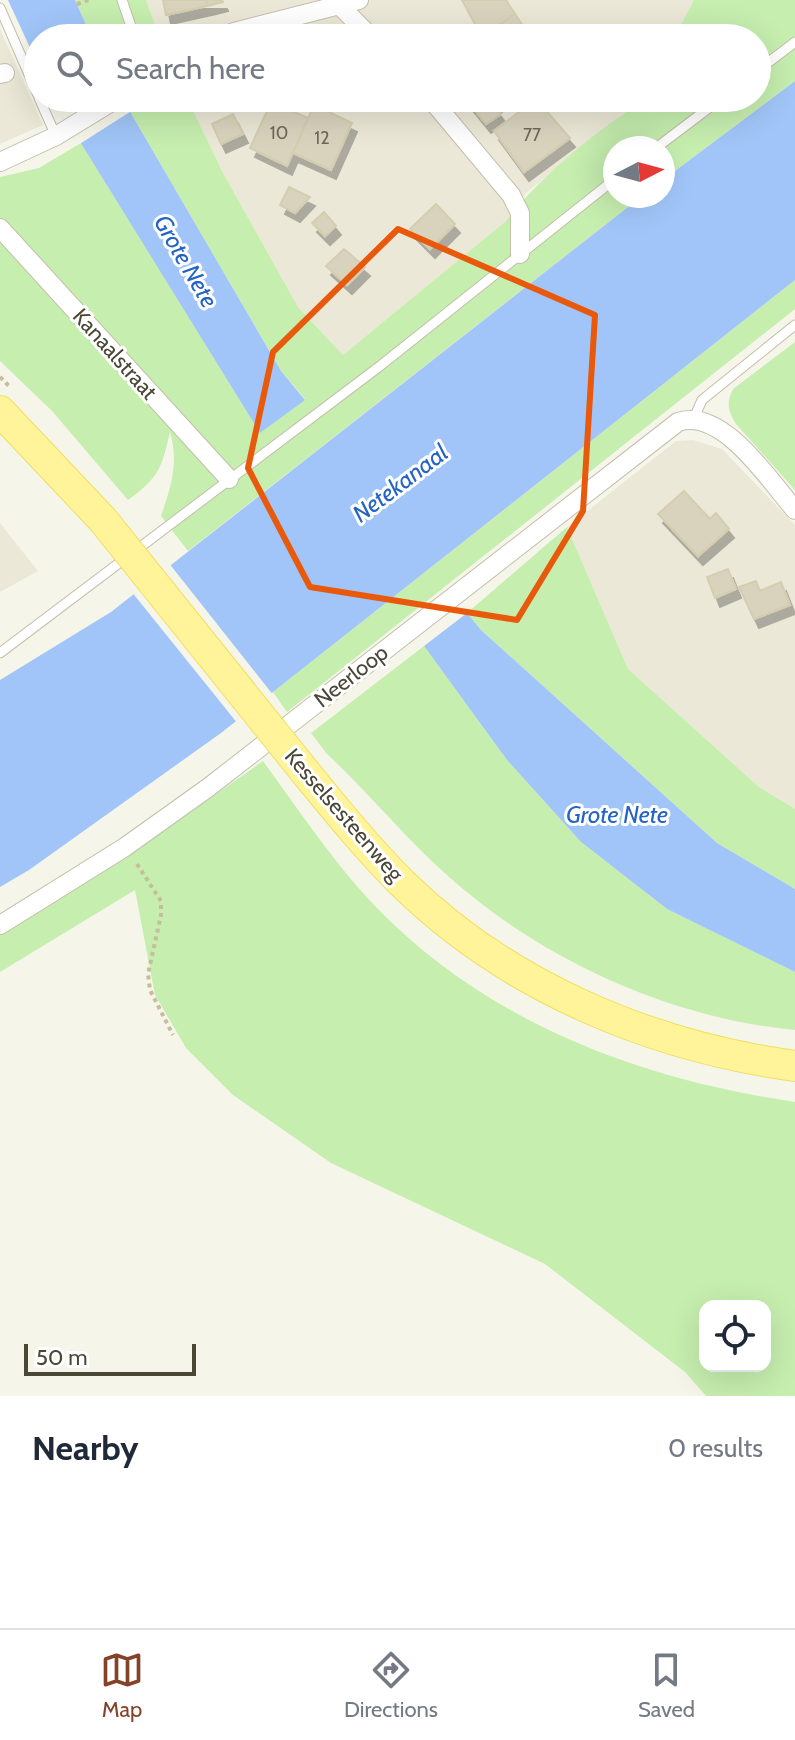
<!DOCTYPE html>
<html lang="en">
<head>
<meta charset="utf-8">
<style>
  :root { --surface:#fff; --page:#f2f2f3; --text:#1f2937; --muted:#747a83; --line:#e0e1e3; --accent:#844329 }
  body { margin:0; font-family:Cabin,sans-serif; background:var(--page); color:var(--text) }
  .controls { position:absolute; right:24px; bottom:24px; display:grid; overflow:hidden; border-radius:16px; box-shadow:0 8px 32px #0002 }
  .controls button { width:72px; height:72px; display:grid; place-items:center; padding:0; border:0; border-bottom:2px solid var(--line); background:var(--surface); color:var(--text); font:40px sans-serif }
  .compass { position:absolute; left:603px; top:136px; width:72px; height:72px; border-radius:50%; background:var(--surface); box-shadow:0 8px 32px #0002; rotate:84deg }
  .scale { position:absolute; left:24px; bottom:20px; width:172px; box-sizing:border-box; padding-left:8px; border:4px solid #4b4737; border-top:0; font-size:22px; line-height:28px; white-space:nowrap; color:#4b4737; -webkit-text-stroke:6px #fff; paint-order:stroke }
  .list { margin:0; padding:0; list-style:none }
  h2 { display:flex; justify-content:space-between; align-items:center; height:104px; margin:0; padding:0 32px; font-size:34px }
  h2 small { font-size:26px; font-weight:400; color:var(--muted) }
  .icon { flex:none; width:44px; height:44px; fill:none; stroke:currentColor; stroke-width:2; stroke-linecap:round; stroke-linejoin:round }
  .map { position:relative; flex:none; width:795px; height:1396px; overflow:hidden }
  .search { position:absolute; background:var(--surface); box-shadow:0 8px 32px #0002; left:24px; right:24px; top:24px; height:88px; display:flex; align-items:center; gap:20px; box-sizing:border-box; padding:0 28px; border-radius:44px; color:var(--muted); font-size:30px }
  .sheet { height:232px; background:var(--surface) }
  nav { display:flex; justify-content:space-around; align-items:center; box-sizing:border-box; height:112px; border-top:2px solid var(--line); background:var(--surface); font-size:22px; color:var(--muted) }
  nav a { display:grid; justify-items:center; gap:4px }
  nav .on { color:var(--accent) }
  .map>svg:first-child { display:block }
  .residential { fill:#ebe8d7 }
  .green { fill:#c6eeaf; fill-rule:evenodd }
  .water { fill:#a1c5f8 }
  .pier { fill:#f6f5ea }
  .building { fill:#d9d3be; stroke:#d5cdb0; stroke-width:2; filter:url(#shadow) }
  .lines { fill:none; stroke-linecap:round; stroke-linejoin:round }
  .service-casing { stroke:#c3bfab; stroke-width:11 }
  .minor-casing { stroke:#c3bfab; stroke-width:20 }
  .primary-casing { stroke:#f0de5d; stroke-width:32 }
  .path { stroke:#c6be9a; stroke-width:4; stroke-dasharray:4 4; stroke-linecap:butt }
  .service { stroke:#fff; stroke-width:9 }
  .minor { stroke:#fff; stroke-width:18 }
  .primary { stroke:#fff49a; stroke-width:30 }
  .primary-bridge-casing { stroke:#f0de5d; stroke-width:32; stroke-linecap:butt }
  .primary-bridge { stroke:#fff49a; stroke-width:30 }
  .marked { fill:none; stroke:#e8590c; stroke-width:6; stroke-linejoin:round }
  .labels { text-anchor:middle; dominant-baseline:central; stroke-width:6; stroke-linejoin:round; paint-order:stroke }
  .number-label { font-size:18px; fill:#6e6a59 }
  .street-label { font-size:22px; fill:#4b4737; stroke:#fff }
  .water-label { font-size:24px; font-style:italic; fill:#2364c4; stroke:#fff }
</style>
</head>
<body>
<div class="map">
<svg width="795" height="1396" viewBox="0 0 795 1396">
  <defs>
    <filter id="shadow"><feDropShadow dx="5" dy="9" stdDeviation="0" flood-color="#0004"/></filter>
  </defs>
  <rect width="100%" height="100%" fill="#f6f5ea"/>
  <!-- residential -->
  <path class="residential" d="M146 0H694V1L674 38H160Z
    M0 29 43 125 0 144Z
    M187 98H654L606 129 526 193 506 221 343 355 298 307 223 173Z
    M693 440 722 449 795 525V809L759 787 628 669 567 527 676 441Z
    M0 523 38 571 0 592Z"/>
  <!-- green -->
  <path class="green" d="M75 0H146L160 38H92Z
    M694 0H795V81L663 180V148H615V196H642L188 551 161 516C171 487 179 463 170 432 162 467 159 478 128 500L52 411 0 361V177L39 168 81 143 260 433 305 399 281 371 130 112 154 98H187L223 173 298 307 343 355 506 221C531 186 612 114 652 99 669 92 735 98 757 98V38H674Z
    M795 280V309L287 712 273 692Z
    M795 342V490L736 424C728 411 726 402 733 389Z
    M567 527 628 669 759 787 795 809V889L717 843 481 630 467 613Z
    M424 646 507 760 581 842 667 909 795 972V1030C669 1018 542 960 448 876 405 838 369 793 327 754L311 733Z
    M263 761C299 810 333 862 374 905 486 1022 639 1079 795 1102V1396H706L685 1372 545 1264 331 1163 233 1095 186 1048 155 995 135 890 0 972V934L127 857ZM705 1306H765V1366H705Z"/>
  <!-- water -->
  <path class="water" d="M8 0H75L92 38H38V65Z
    M795 81V280L221 733 29 870 0 887V680L111 612 642 196H663V180Z
    M53 98H122L281 371 305 400 260 433Z
    M467 613 481 630 717 843 795 889V972L667 909 581 842 507 760 424 646Z"/>
  <!-- pier -->
  <path class="pier" d="M83 98H126L133 110 78 145 58 113Z
    M168 562 274 696 238 724 131 591Z"/>
  <!-- building -->
  <path class="building" d="M163 0H206L207 6 166 15Z
    M206 0H222L223 2 207 6Z
    M462 0H506L515 14 482 37Z
    M515 14 531 38H483L482 37Z
    M465 98H504L494 105 501 114 486 124Z
    M536 99 570 138 524 172 494 131Z
    M271 102 308 118 287 166 250 148Z
    M314 105 352 123 331 170 293 153Z
    M233 114 243 134 221 144 212 124Z
    M289 187 310 197 295 213 280 205Z
    M436 204 455 224 430 249 410 229Z
    M324 212 336 226 325 236 312 223Z
    M344 249 365 267 347 285 326 266Z
    M684 491 710 519 716 513 729 529 698 556 658 514Z
    M728 569 736 589 715 598 707 577Z
    M756 581 760 591 781 582 790 605 754 619 739 587Z"/>
  <g class="lines">
    <!-- service casing -->
    <g class="service-casing">
      <path id="service" d="M122 0 135 38
        M0 8 38 95
        M757 71 795 42
        M39 98 56 136
        M656 148 722 98
        M694 418 702 400 795 325
        M0 653 380 366 615 179"/>
    </g>
    <!-- minor casing -->
    <g class="minor-casing">
      <path id="minor" d="M340 6 372 38
        M223 38 234 32 359 0
        M0 74 5 73
        M430 98 511 195 520 213V254
        M0 162 56 136 118 98
        M0 228 229 479
        M0 925 125 847 209 787 678 422C722 407 769 480 795 510"/>
    </g>
    <!-- primary casing -->
    <g class="primary-casing">
      <path id="primary" d="M0 411 103 520
        M306 773C337 811 367 848 402 883 508 987 650 1046 795 1066"/>
    </g>
    <!-- path -->
    <path class="path" d="M77 4 89 0
      M0 377 10 387
      M137 864 161 901V915L148 974 150 990 173 1035"/>
    <!-- service -->
    <use href="#service" class="service"/>
    <!-- minor -->
    <use href="#minor" class="minor"/>
    <!-- primary -->
    <use href="#primary" class="primary"/>
    <!-- primary-bridge casing -->
    <g class="primary-bridge-casing">
      <path id="primary-bridge" d="M103 520 306 773"/>
    </g>
    <!-- primary-bridge -->
    <use href="#primary-bridge" class="primary-bridge"/>
  </g>
  <!-- marked area -->
  <path class="marked" d="M398 229 595 315 583 511 517 620 310 587 248 468 273 352Z"/>
  <g class="labels">
    <!-- number labels -->
    <g class="number-label">
      <text x="279" y="133">10</text>
      <text x="532" y="135">77</text>
      <text x="322" y="138">12</text>
    </g>
    <!-- street labels -->
    <g class="street-label">
      <text transform="translate(115 354) rotate(48)">Kanaalstraat</text>
      <text transform="translate(351 676) rotate(-38)">Neerloop</text>
      <text transform="translate(344 815) rotate(49)">Kesselsesteenweg</text>
    </g>
    <!-- water labels -->
    <g class="water-label">
      <text transform="translate(186 261) rotate(60)">Grote Nete</text>
      <text transform="translate(400 483) rotate(-37)">Netekanaal</text>
      <text x="617" y="814">Grote Nete</text>
    </g>
  </g>
</svg>
<div class="controls">
<button><svg class="icon" aria-label="locate" viewBox="0 0 24 24"><circle cx="12" cy="12" r="6"/><path d="M12 2v4M12 18v4M2 12h4M18 12h4"/></svg></button>
</div>
<svg class="compass" viewBox="-18 -18 36 36"><path d="M0-13l5 13h-10z" fill="#e53935"/><path d="M0 13l5-13h-10z" fill="#747a83"/></svg>
<div class="scale">50 m</div>
<div class="search"><svg class="icon" aria-label="search" viewBox="0 0 24 24"><circle cx="10" cy="10" r="6"/><path d="M15 15l6 6"/></svg>Search here</div>
</div>
<section class="sheet">
<h2>Nearby<small>0 results</small></h2>
<ul class="list">
</ul>
</section>
<nav>
<a class="on"><svg class="icon" aria-label="map" viewBox="0 0 24 24"><path d="M3 6l6-2 6 2 6-2v14l-6 2-6-2-6 2zM9 4v14M15 6v14"/></svg>Map</a>
<a><svg class="icon" aria-label="directions" viewBox="0 0 24 24"><path d="M12 3l9 9-9 9-9-9zM9 14v-3h6M13 9l2 2-2 2"/></svg>Directions</a>
<a><svg class="icon" aria-label="saved" viewBox="0 0 24 24"><path d="M7 4h10v16l-5-4-5 4z"/></svg>Saved</a>
</nav>
</body>
</html>
